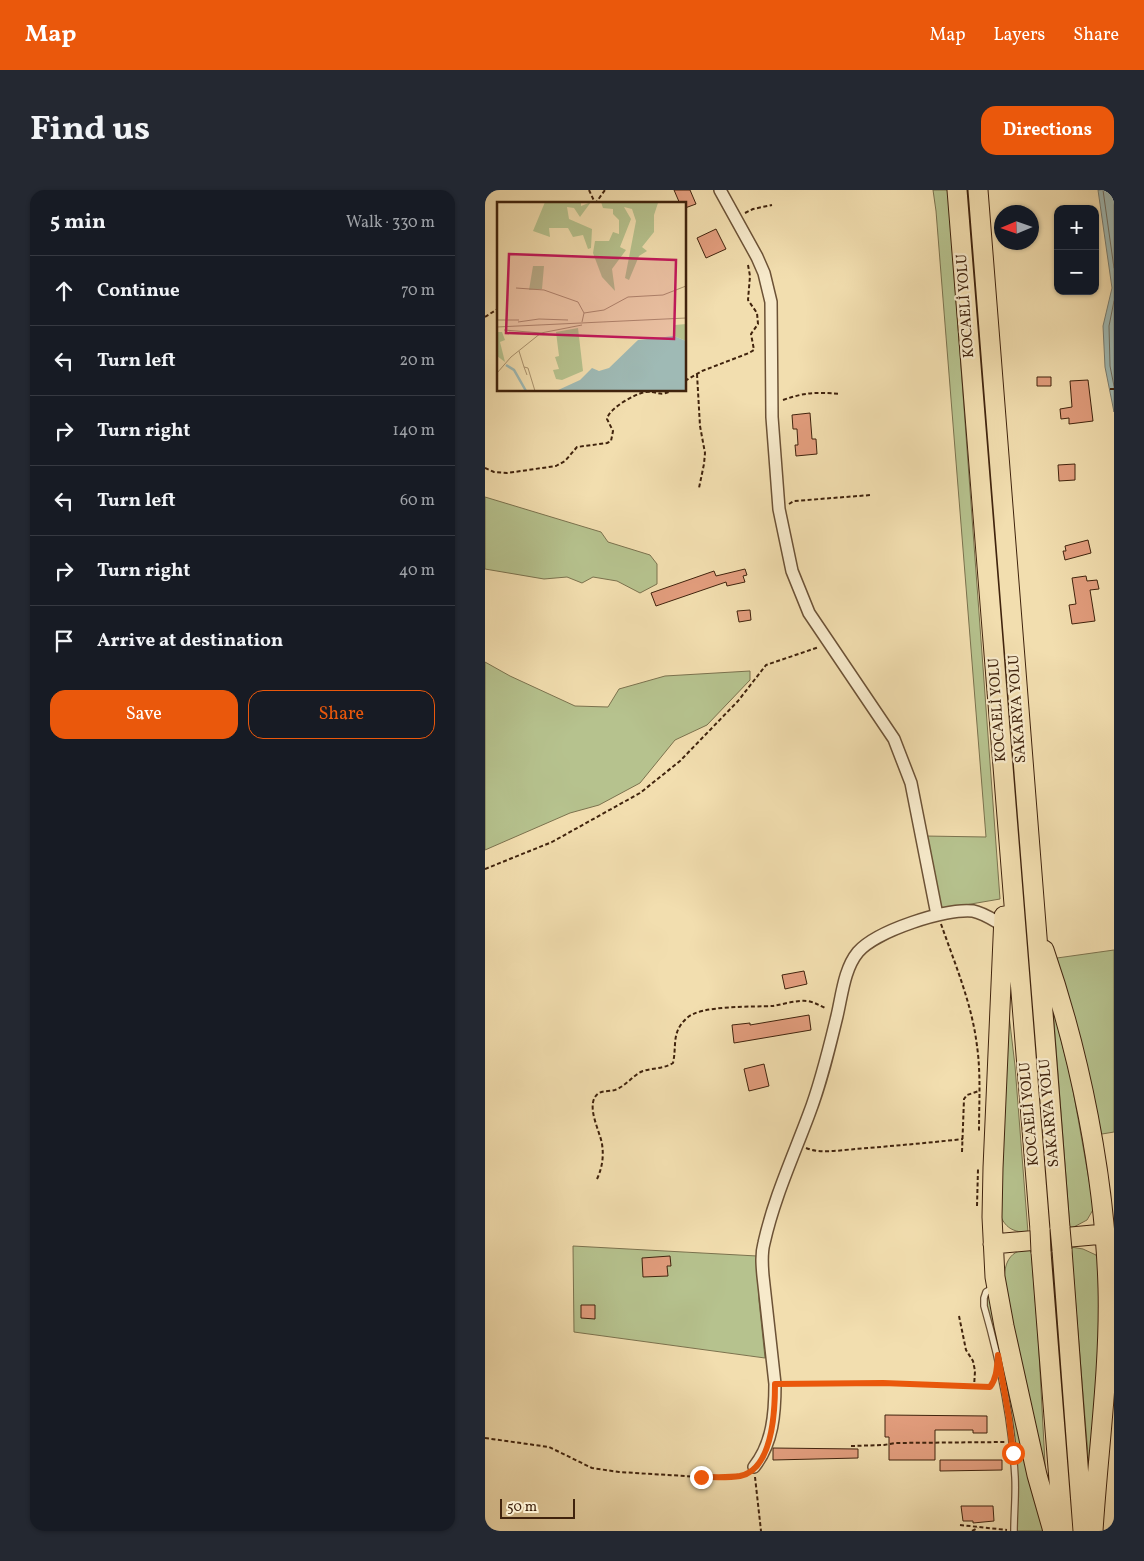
<!DOCTYPE html>
<html lang="en">
<head>
<meta charset="utf-8">
<style>
  :root { --surface:#171b24; --page:#242831; --text:#f1f3f6; --muted:#9ea1a6; --line:#363941; --accent:#ea580c }
  body { margin:0; font-family:Vollkorn,serif; background:var(--page); color:var(--text) }
  .controls { position:absolute; right:15px; top:15px; display:grid; overflow:hidden; border-radius:10px; box-shadow:0 1px 4px #0004 }
  .controls button { width:45px; height:45px; display:grid; place-items:center; padding:0; border:0; border-bottom:1px solid var(--line); background:var(--surface); color:var(--text); font:25px sans-serif }
  .compass { position:absolute; left:509px; top:15px; width:45px; height:45px; border-radius:50%; background:var(--surface); box-shadow:0 1px 4px #0004; rotate:268deg }
  .scale { position:absolute; left:15px; bottom:12px; width:75px; box-sizing:border-box; padding-left:5px; border:2px solid #40230d; border-top:0; font-size:14px; line-height:18px; white-space:nowrap; color:#40230d; -webkit-text-stroke:4px #f7eacb; paint-order:stroke }
  .stop { position:absolute; width:15px; height:15px; margin:-11px; border:4px solid #ea580c; border-radius:50%; background:#fff }
  .stop.end { background:#ea580c; border-color:#fff; box-shadow:0 1px 5px #0008 }
  .list { margin:0; padding:0; list-style:none }
  h2 { display:flex; justify-content:space-between; align-items:center; height:65px; margin:0; padding:0 20px; font-size:21px }
  h2 small { font-size:16px; font-weight:400; color:var(--muted) }
  .list li { display:grid; grid-template-columns:32px 1fr auto; gap:15px; align-items:center; box-sizing:border-box; height:70px; padding:0 20px; border-top:1px solid var(--line) }
  .list b { display:block; font-size:19px; white-space:nowrap }
  .list em { font-size:16px; font-style:normal; color:var(--muted) }
  .actions { display:flex; gap:10px; padding:15px 20px }
  .actions a { flex:1; padding:11px 0; border:1px solid var(--accent); border-radius:15px; text-align:center; font-size:18px; color:var(--accent) }
  .actions .main { background:var(--accent); color:#fff }
  .icon { flex:none; width:28px; height:28px; fill:none; stroke:currentColor; stroke-width:2; stroke-linecap:round; stroke-linejoin:round }
  .map { position:relative; flex:none; width:629px; height:1341px; overflow:hidden; border-radius:15px }
  header { display:flex; align-items:center; gap:30px; box-sizing:border-box; height:70px; padding:0 25px; background:var(--accent); color:#fff }
  header strong { font-size:24px }
  nav { display:flex; gap:28px; margin-inline-start:auto; font-size:18px }
  .intro { display:flex; align-items:center; justify-content:space-between; box-sizing:border-box; height:120px; padding:0 30px }
  h1 { margin:0; font-size:35px }
  .button { padding:12px 22px; border-radius:15px; background:var(--accent); color:#fff; font-size:18px; font-weight:700 }
  main { display:flex; gap:30px; padding:0 30px }
  aside { flex:1; background:var(--surface); border-radius:15px; box-shadow:0 1px 4px #0004 }
  .map>svg:first-child { display:block }
  .green { fill:#b6c28e; stroke:#7b724e }
  .water { fill:#9fbab5; stroke:#797e72 }
  .lines { fill:none; stroke-linecap:round; stroke-linejoin:round }
  .shore { stroke:#706e61; stroke-width:1 }
  .building { fill:#e29d7d; stroke:#40230d }
  .service-casing { stroke:#6c5236; stroke-width:8 }
  .minor-casing { stroke:#6c5236; stroke-width:14 }
  .trunk-casing { stroke:#40230d; stroke-width:21 }
  .path { stroke:#40230d; stroke-width:2; stroke-dasharray:4 2.5; stroke-linecap:butt }
  .service { stroke:#f7eacb; stroke-width:5.5 }
  .minor { stroke:#f7eacb; stroke-width:11 }
  .trunk { stroke:#f2deaf; stroke-width:19 }
  .trunk-bridge-casing { stroke:#40230d; stroke-width:21; stroke-linecap:butt }
  .trunk-bridge { stroke:#f2deaf; stroke-width:19 }
  .route { stroke:#ea580c; stroke-width:6 }
  .labels { text-anchor:middle; dominant-baseline:central; stroke-width:4.5; stroke-linejoin:round; paint-order:stroke }
  .street-label { font-size:15px; fill:#40230d; stroke:#f7eacb }
  .inset-river { fill:none; stroke:#9fbab5; stroke-width:2.5 }
  .inset-road { fill:none; stroke:#ab936e; stroke-width:1 }
  .view { fill:#c2185b; fill-opacity:0.15; stroke:#c2185b; stroke-width:2.5 }
  .inset-edge { fill:none; stroke:#40230d; stroke-width:2.5 }
</style>
</head>
<body>
<header>
<strong>Map</strong>
<nav><a>Map</a><a>Layers</a><a>Share</a></nav>
</header>
<div class="intro"><h1>Find us</h1><a class="button">Directions</a></div>
<main>
<aside>
<h2>5 min<small>Walk · 330 m</small></h2>
<ul class="list">
<li><svg class="icon" aria-label="ahead" viewBox="0 0 24 24"><path d="M12 20V5M6 11l6-6 6 6"/></svg><div><b>Continue</b></div><em>70 m</em></li>
<li><svg class="icon" aria-label="left" viewBox="0 0 24 24"><path d="M17 20v-9H6M10 6l-5 5 5 5"/></svg><div><b>Turn left</b></div><em>20 m</em></li>
<li><svg class="icon" aria-label="right" viewBox="0 0 24 24"><path d="M7 20v-9h11M14 6l5 5-5 5"/></svg><div><b>Turn right</b></div><em>140 m</em></li>
<li><svg class="icon" aria-label="left" viewBox="0 0 24 24"><path d="M17 20v-9H6M10 6l-5 5 5 5"/></svg><div><b>Turn left</b></div><em>60 m</em></li>
<li><svg class="icon" aria-label="right" viewBox="0 0 24 24"><path d="M7 20v-9h11M14 6l5 5-5 5"/></svg><div><b>Turn right</b></div><em>40 m</em></li>
<li><svg class="icon" aria-label="arrive" viewBox="0 0 24 24"><path d="M6 21V4h12l-3 4 3 4H6"/></svg><div><b>Arrive at destination</b></div></li>
</ul>
<div class="actions"><a class="main">Save</a><a>Share</a></div>
</aside>
<div class="map">
<svg width="629" height="1341" viewBox="0 0 629 1341">
  <rect width="100%" height="100%" fill="#f2deaf"/>
  <filter id="stains"><feTurbulence type="fractalNoise" baseFrequency=".004" numOctaves="4"/><feColorMatrix values="0 0 0 0 .2 0 0 0 0 .09 0 0 0 0 .02 0 0 0 .5 -.17"/></filter>
  <radialGradient id="worn" r=".72"><stop offset=".6" stop-color="#630" stop-opacity="0"/><stop offset="1" stop-color="#630" stop-opacity=".3"/></radialGradient>
  <!-- green -->
  <path class="green" d="M448 0H463L515 709 457 719 440 646 501 647 451 21Z
    M0 307 116 342 123 352 165 365 172 374V394L155 403 132 391 108 387 97 393 82 387 59 389 0 379Z
    M0 472 25 486 90 516 123 517 134 499 180 486 265 481V490L222 535 190 550 155 593 114 615 85 623 0 660Z
    M629 760V942L611 945 572 768Z
    M568 818 586 889 609 1018 602 1030 585 1039Z
    M524 825 530 876 543 1043C524 1041 520 1037 512 1019Z
    M88 1056 272 1066 274 1111 280 1168 89 1142Z
    M586 1057 598 1059 611 1065 614 1075V1163L605 1289Z
    M546 1058 553 1144 561 1292 519 1101C519 1078 519 1061 546 1058Z
    M501 1102 507 1108 559 1341H529L530 1287 524 1228 499 1116Z"/>
  <!-- water -->
  <path class="water" d="M613 0H629V222L620 177 618 136 627 98Z"/>
  <g class="lines">
    <!-- shore -->
    <path class="shore" d="M618 0 629 78
      M629 111 624 136 625 176 629 196"/>
  </g>
  <!-- building -->
  <path class="building" d="M189 0H205L211 14 200 18V14H195Z
    M231 39 241 59 221 68 212 48Z
    M552 187H566V196H552Z
    M603 190 608 231 584 234V228L576 229 575 219 587 217 585 191Z
    M325 223 327 249H331L332 264 311 266 310 255H313L312 239H308L307 225Z
    M590 274V290L574 291 573 275Z
    M603 350 606 363 580 370 578 361H581L580 356Z
    M260 379 262 385 258 386 260 392 242 396 241 392 171 416 166 403 229 381 231 386Z
    M601 386 602 391 612 390 614 399 605 400 610 431 587 434 584 415 591 414 587 388Z
    M265 420 266 430 254 432 252 421Z
    M319 781 322 794 300 799 297 785Z
    M324 825 326 840 249 853 247 835 265 833V835Z
    M279 874 284 896 264 901 259 879Z
    M185 1066 186 1076H182L183 1086 158 1087 157 1068Z
    M96 1115H110V1129L96 1128Z
    M400 1225 502 1226V1243H488V1240H450V1270H404V1247H400Z
    M288 1258 373 1259V1268L288 1270Z
    M455 1270H517V1280L455 1281Z
    M476 1316H508L509 1331 488 1333V1331H478Z"/>
  <g class="lines">
    <!-- service casing -->
    <g class="service-casing">
      <path id="service" d="M508 1098 501 1102 499 1108V1116C515 1172 527 1229 530 1287 531 1305 529 1323 529 1341"/>
    </g>
    <!-- minor casing -->
    <g class="minor-casing">
      <path id="minor" d="M235 0 272 67 279 83 286 112 287 227 294 319 307 381 324 423 409 549 426 593 452 725
        M269 1277C288 1253 290 1223 290 1194L278 1086C277 1075 276 1064 279 1053 289 1008 308 967 324 924 336 893 344 859 352 826 357 805 359 779 373 762 391 741 461 718 488 721 499 723 510 731 519 736"/>
    </g>
    <!-- trunk casing -->
    <g class="trunk-casing">
      <path id="trunk" d="M472 0 555 1040
        M493 0 575 1038
        M519 726 508 978 507 1027 510 1087 519 1136 552 1285 568 1341
        M559 760C595 864 620 988 623 1098 625 1178 613 1262 608 1341
        M508 1054 619 1044
        M577 1060 598 1341
        M556 1062 578 1341"/>
    </g>
    <!-- path -->
    <path class="path" d="M104 0 110 13
      M110 14 120 0
      M260 23 268 19 287 15
      M0 127 14 118
      M212 184 215 236 220 263 219 274 214 298
      M200 191 217 181 264 163 269 160 266 144 273 134 272 123 263 110 265 86 263 75
      M625 199H629
      M298 210C321 202 331 202 355 204
      M0 278 9 282 22 283 71 276 80 271 92 257 122 253 126 251 128 241 122 229C124 218 150 204 160 202 172 200 175 208 187 200
      M304 314 309 311 386 305
      M0 679 67 652 155 603 195 571 253 511 281 475 334 457
      M456 734C470 774 487 814 492 856 496 884 494 913 494 941
      M321 958C335 964 356 960 371 959 407 956 442 953 478 949
      M477 962 479 909 482 905 494 901
      M112 989C117 978 119 967 117 954 115 941 99 913 114 903 119 900 127 902 132 899 142 895 148 885 158 881 168 878 178 879 188 873 192 855 186 842 202 828 215 815 269 817 288 816 299 814 312 810 322 811 329 812 334 815 340 818
      M492 1016 493 979
      M474 1126 481 1160 488 1171 490 1181 489 1197
      M300 1194 398 1193 505 1197 509 1191
      M0 1248 64 1257 107 1278 134 1282 216 1287 256 1286 261 1283
      M366 1256 399 1255 410 1253 521 1252
      M270 1287 276 1341
      M475 1335 522 1340
      M487 1341 493 1338"/>
    <!-- service -->
    <use href="#service" class="service"/>
    <!-- minor -->
    <use href="#minor" class="minor"/>
    <!-- trunk -->
    <use href="#trunk" class="trunk"/>
    <!-- trunk-bridge casing -->
    <g class="trunk-bridge-casing">
      <path id="trunk-bridge" d="M575 1038 577 1060
        M555 1040 556 1062"/>
    </g>
    <!-- trunk-bridge -->
    <use href="#trunk-bridge" class="trunk-bridge"/>
  </g>
  <g class="lines">
    <!-- route -->
    <path class="route" d="M216 1287C228 1287 243 1288 255 1286 288 1279 290 1220 290 1194L398 1193 505 1197C512 1188 512 1176 513 1165L524 1228 528 1263"/>
  </g>
  <g class="labels">
    <!-- street labels -->
    <g class="street-label">
      <text transform="translate(481 116) rotate(-94)">KOCAELİ YOLU</text>
      <text transform="translate(533 519) rotate(-94)">SAKARYA YOLU</text>
      <text transform="translate(513 520) rotate(-94)">KOCAELİ YOLU</text>
      <text transform="translate(565 923) rotate(-95)">SAKARYA YOLU</text>
      <text transform="translate(545 924) rotate(-95)">KOCAELİ YOLU</text>
    </g>
  </g>
  <!-- overview -->
  <g transform="translate(12 12)">
    <rect width="189" height="189" fill="#f2deaf"/>
    <path d="M48 0H84V4L94 0 83 15 77 6 70 5 72 17 95 27 94 46 91 47 86 33 76 35 71 26H52L53 35 36 29ZM104 0 161 1 157 13V30L145 45 150 49 142 54 132 78 128 76 139 19 135 7 127 5 134 17 123 45 129 48 115 67 118 89 105 75 96 51 98 39H112L116 30 122 32V18L116 12V7L106 6ZM36 64H47L45 87 32 88ZM189 122V139L177 134 178 123ZM81 126 86 169 65 178 59 177 56 168 62 167 58 155 62 154 59 130ZM0 130H5L8 138 3 140 8 160 0 154Z" fill="#b6c28e"/>
    <path d="M177 134 189 139V189H59L83 178 95 166 102 169 112 166 141 138Z" fill="#9fbab5"/>
    <path class="inset-river" d="M9 163 17 168 29 189"/>
    <path class="inset-road" d="M19 86 47 88 81 100 87 111 85 120M87 111 107 108 131 95 166 93 189 84M0 118H22M21 120 42 117 71 118M0 125 189 116M7 128 44 131 85 123M22 149 27 165M0 171 14 155 44 131M30 173 27 165 31 166 38 189"/>
    <path class="view" d="M12 52 179 58 177 137 9 131Z"/>
    <rect width="189" height="189" class="inset-edge"/>
  </g>
  <rect width="100%" height="100%" filter="url(#stains)"/>
  <rect width="100%" height="100%" fill="url(#worn)"/>
</svg>
<div class="controls">
<button>+</button>
<button>−</button>
</div>
<svg class="compass" viewBox="-18 -18 36 36"><path d="M0-13l5 13h-10z" fill="#e53935"/><path d="M0 13l5-13h-10z" fill="#9ea1a6"/></svg>
<div class="scale">50 m</div>
<div class="stop" style="left:528px;top:1263px"></div>
<div class="stop end" style="left:216px;top:1287px"></div>
</div>
</main>
</body>
</html>
